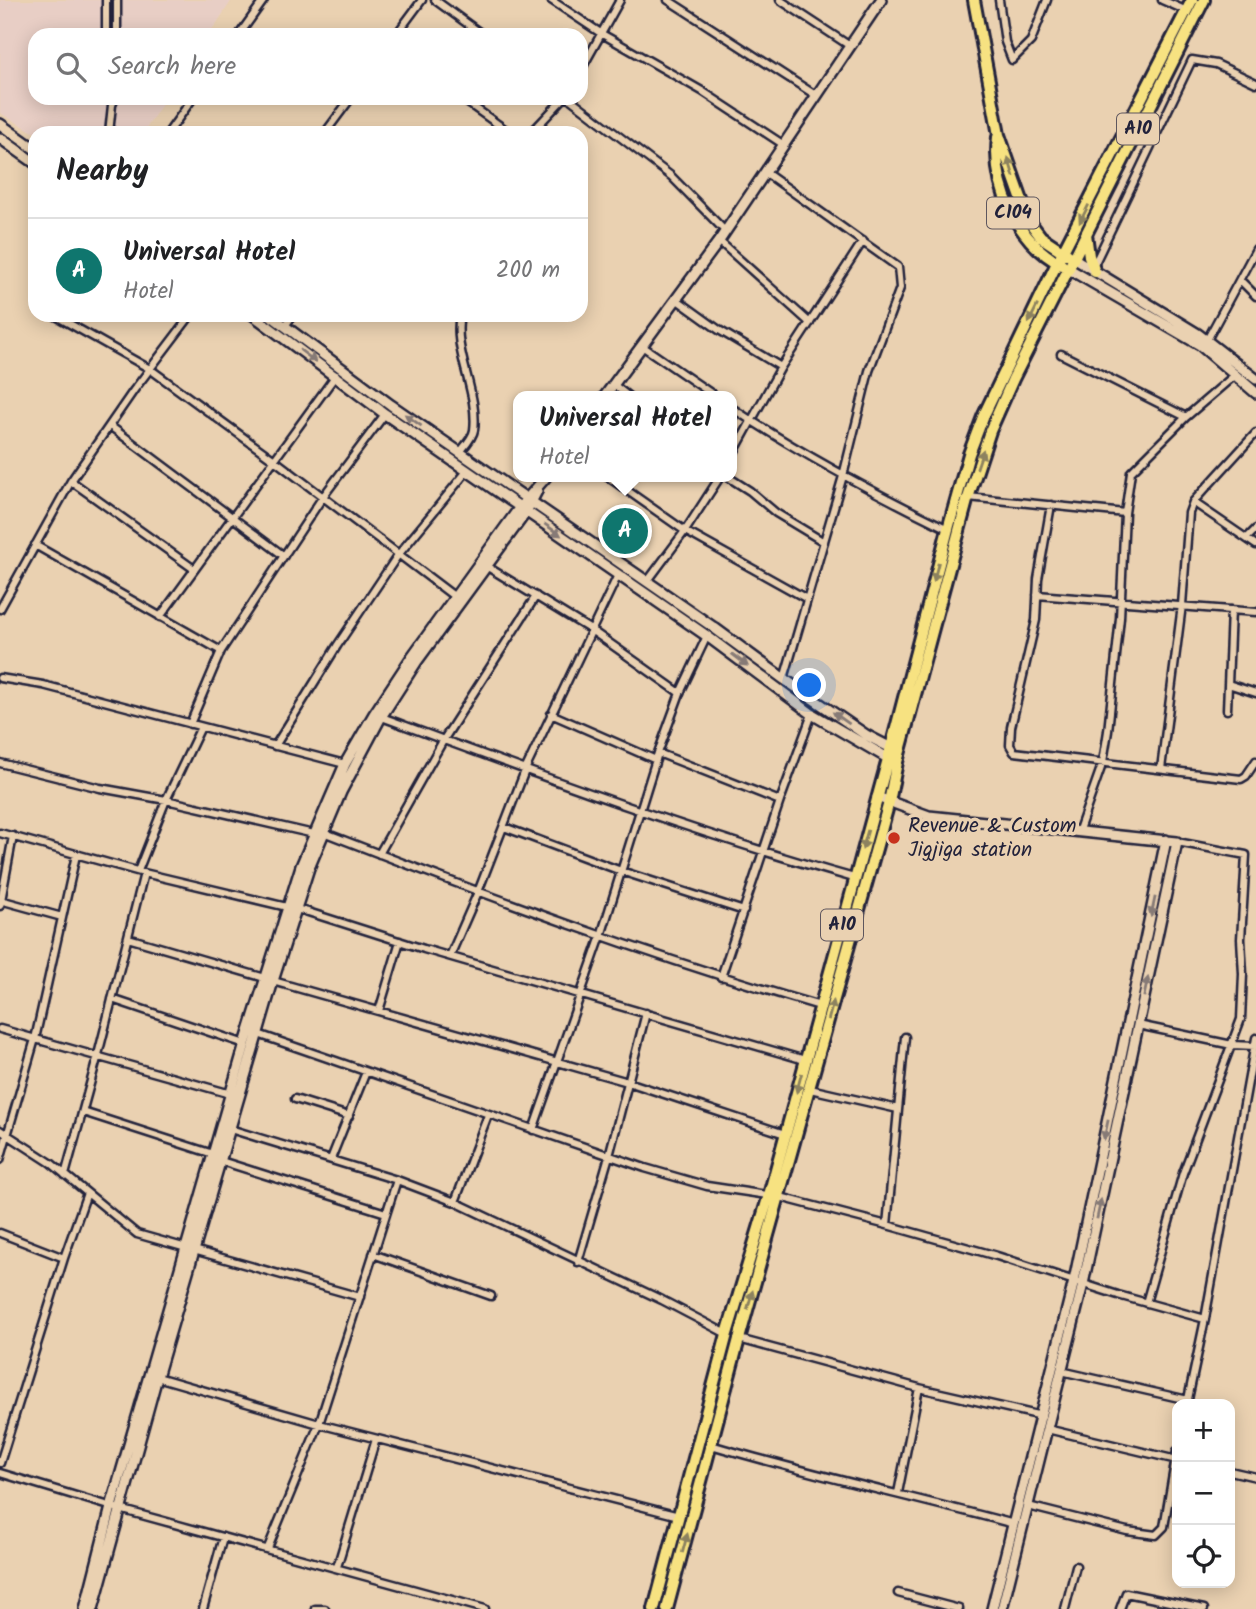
<!DOCTYPE html>
<html lang="en">
<head>
<meta charset="utf-8">
<style>
  :root { --surface:#fff; --page:#f6f6f6; --text:#202124; --muted:#757577; --line:#e0e0e0; --accent:#0f766e }
  body { margin:0; font-family:Kalam,sans-serif; background:var(--page); color:var(--text) }
  .controls { position:absolute; right:21px; bottom:21px; display:grid; overflow:hidden; border-radius:14px; box-shadow:0 4px 18px #0003 }
  .controls button { width:63px; height:63px; display:grid; place-items:center; padding:0; border:0; border-bottom:2px solid var(--line); background:var(--surface); color:var(--text); font:35px sans-serif }
  .you { position:absolute; left:810px; top:686px; width:24px; height:24px; margin:-18px; border:5px solid #fff; border-radius:50%; background:#1a73e8; box-shadow:0 0 0 10px #1a73e833 }
  .badge { display:grid; place-items:center; width:46px; height:46px; border-radius:50%; background:var(--accent); color:#fff; font-size:23px; font-weight:700 }
  .pin { position:absolute; translate:-50% -50%; border:4px solid #fff; box-shadow:0 2px 7px #0006 }
  .popup { position:absolute; left:513px; top:391px; width:224px; height:91px; box-sizing:border-box; display:grid; place-content:center; border-radius:14px; background:var(--surface); filter:drop-shadow(0 2px 5px #0005); font-size:23px; white-space:nowrap; color:var(--muted) }
  .popup b { font-size:26px; color:var(--text) }
  .popup::after { content:''; position:absolute; left:50%; top:100%; margin-left:-14px; border:14px solid transparent; border-top-color:var(--surface) }
  .list { margin:0; padding:0; list-style:none }
  h2 { display:flex; justify-content:space-between; align-items:center; height:91px; margin:0; padding:0 28px; font-size:30px }
  h2 small { font-size:23px; font-weight:400; color:var(--muted) }
  .list li { display:grid; grid-template-columns:46px 1fr auto; gap:21px; align-items:center; box-sizing:border-box; height:105px; padding:0 28px; border-top:2px solid var(--line) }
  .list b { display:block; font-size:26px; white-space:nowrap }
  .list p { margin:0; font-size:23px; white-space:nowrap; color:var(--muted) }
  .list em { font-size:23px; font-style:normal; color:var(--muted) }
  .icon { flex:none; width:38px; height:38px; fill:none; stroke:currentColor; stroke-width:2; stroke-linecap:round; stroke-linejoin:round }
  .map { position:relative; flex:none; width:1256px; height:1609px; overflow:hidden }
  .search { position:absolute; background:var(--surface); box-shadow:0 4px 18px #0003; left:28px; top:28px; width:560px; height:77px; display:flex; align-items:center; gap:18px; box-sizing:border-box; padding:0 24px; border-radius:21px; color:var(--muted); font-size:26px }
  .panel { position:absolute; background:var(--surface); box-shadow:0 4px 18px #0003; left:28px; top:126px; width:560px; height:196px; border-radius:21px }
  .map>svg:first-child { display:block }
  .built { fill:#e8cec5 }
  .lines { fill:none; stroke-linecap:round; stroke-linejoin:round }
  .minor-casing { stroke:#22223b; stroke-width:11 }
  .secondary-casing { stroke:#22223b; stroke-width:14 }
  .trunk-casing { stroke:#22223b; stroke-width:16 }
  .minor { stroke:#ead1b1; stroke-width:6 }
  .secondary { stroke:#ead1b1; stroke-width:9 }
  .trunk { stroke:#f7e281; stroke-width:10 }
  .oneway { fill:#8c825e }
  .oneway2 { fill:#867a76 }
  .poi-dot { fill:#c8321e; stroke:#ead1b1; stroke-width:2.5 }
  .labels { text-anchor:middle; dominant-baseline:central; stroke-width:7; stroke-linejoin:round; paint-order:stroke }
  .shield { fill:#ead1b1; stroke:#5e565e; stroke-width:2 }
  .shield-label { font-size:19px; font-weight:bold; fill:#22223b }
  .poi-label { font-size:21px; fill:#22223b; stroke:#ead1b1; text-anchor:start }
</style>
</head>
<body>
<div class="map">
<svg width="1256" height="1609" viewBox="0 0 1256 1609">
  <rect width="100%" height="100%" fill="#ead1b1"/>
  <filter id="ink" filterUnits="userSpaceOnUse"><feTurbulence type="fractalNoise" baseFrequency=".0143" numOctaves="2"/><feDisplacementMap in="SourceGraphic" scale="14" xChannelSelector="R" yChannelSelector="G"/><feConvolveMatrix kernelMatrix="1 2 1 2 8 2 1 2 1" color-interpolation-filters="sRGB"/></filter>
  <g filter="url(#ink)">
    <!-- built -->
    <path class="built" d="M0 0H232L209 35H35V98H166L143 133 101 128 90 133H35L0 113Z"/>
    <g class="lines">
      <!-- minor casing -->
      <g class="minor-casing">
        <path id="minor" d="M106 0V35
          M117 0V35
          M435 0 483 35
          M551 0 602 34 702 91 784 145
          M668 0 817 96
          M780 0 850 46
          M999 0 1005 42 1012 60 1031 41 1047 0
          M1162 0 1187 11
          M239 35 264 0
          M396 35 422 0
          M581 70 620 0
          M461 98 510 133
          M569 98 671 176 725 231
          M109 133 112 105 115 98
          M168 133 193 98
          M325 133 351 98
          M531 133 564 98
          M766 173 898 267 900 288 869 371 843 476 784 679
          M719 241 810 323
          M1094 265 1192 60 1216 64 1256 83
          M1240 280 1256 296
          M676 299 719 330 781 367
          M54 315 150 369 273 459 455 597
          M285 326 293 315
          M1207 340 1256 249
          M642 346 715 396
          M1061 354 1186 417
          M614 385 628 396
          M732 408C801 454 872 492 948 529
          M110 426 284 556
          M459 453C464 447 473 438 474 430 479 393 452 350 460 315
          M732 456 781 367 863 241
          M608 477 685 531 807 599
          M728 477 750 491 776 513 824 542
          M71 481 194 569
          M968 497 1125 513
          M1193 502 1256 545
          M1051 505 1038 579 1036 620 1011 727 1010 745 1014 752 1241 779 1246 776 1256 761
          M1247 538 1256 529
          M35 545 221 651
          M486 566 591 630 680 693
          M647 582 685 531 720 477
          M1037 595 1256 612
          M0 609 71 481 134 390 191 315
          M160 617 336 375
          M0 678 43 685 345 764
          M1228 684 1256 693
          M1227 710 1231 610
          M551 714 656 760
          M379 716C536 774 693 833 854 878
          M190 724 221 651 322 498 385 414
          M275 746 337 646 398 555 468 470
          M658 753 780 801
          M0 763 100 788 166 800 314 834
          M1161 769 1182 605 1189 513 1193 502 1256 433
          M504 827 621 871 744 911
          M1079 830 1103 762 1108 731 1120 618 1125 513 1131 472 1186 417 1236 374
          M323 832C487 896 651 957 820 1006
          M0 833 144 873 308 912 424 949 805 1060
          M379 854 444 739 536 596
          M138 871 166 800 201 727
          M0 900 62 917
          M0 906 13 836
          M128 938 265 978
          M450 956 478 892 526 768 618 575
          M721 977 780 801 812 714
          M273 981 628 1082 785 1134
          M112 999 245 1044
          M379 1011 400 941
          M1138 1025 1232 1045 1255 1046
          M0 1029 231 1094
          M258 1034 645 1168 707 1186 780 1197 887 1225 997 1256 1118 1295 1205 1319
          M810 1089 898 1109
          M295 1099 349 1116
          M83 1112 213 1154
          M230 1129 397 1180 455 1202 662 1300 727 1334
          M0 1130 51 1163 137 1234 360 1297
          M533 1130 601 936 658 753 680 693 707 636
          M331 1159 366 1072
          M0 1160 35 1039 76 855
          M221 1161 386 1213
          M65 1175 98 1055 144 873
          M455 1202 488 1115
          M887 1225 905 1037
          M0 1233 64 1258
          M373 1254 491 1296
          M578 1262 609 1156 646 1013
          M1146 1303 1183 1173 1241 1019 1243 974 1241 939 1246 855 1177 842
          M739 1339 919 1388 1042 1416
          M1061 1371 1188 1400
          M157 1377 319 1424 679 1516
          M1187 1404 1205 1319 1256 1038
          M1047 1429 1177 1460
          M711 1445C811 1475 913 1497 1014 1524
          M0 1463 64 1258 87 1193
          M1230 1471 1256 1477
          M0 1473 116 1508 485 1609
          M898 1493 919 1388
          M1028 1506 1127 1531 1156 1535 1164 1527 1177 1451
          M268 1548 319 1424 397 1180
          M337 1567 376 1439
          M898 1593 959 1609
          M203 1609 223 1537
          M315 1609H325
          M1065 1609 1076 1566
          M1120 1609 1126 1593 1204 1609"/>
      </g>
      <!-- secondary casing -->
      <g class="secondary-casing">
        <path id="secondary" d="M0 124 35 149
          M0 138 35 163
          M1075 259 1198 334 1256 379
          M1069 269 1200 345 1256 393
          M253 315 385 414 707 636 812 714 891 760
          M270 315 391 405 713 627 784 679 866 735 895 750
          M605 396 719 241 881 0
          M877 797 929 816 1177 842 1083 1284 1002 1609
          M85 1609 111 1507 245 1044 301 866 345 764 374 714 411 658 520 507 546 477
          M93 1609 157 1377 273 981 309 868 341 792 381 717 417 661 526 512 537 491
          M992 1609 1074 1281 1166 840"/>
      </g>
      <!-- trunk casing -->
      <g class="trunk-casing">
        <path id="trunk" d="M974 0 999 135 1026 212 1032 225 1041 237 1068 255
          M998 137C992 186 1017 242 1062 265
          M1086 234 1089 256 1095 272
          M654 1609 727 1334 769 1195 888 759 948 529 969 454 983 417 1057 263 1192 0
          M667 1609 739 1339 889 802 897 762 967 501 990 431 1013 379 1204 0"/>
      </g>
      <!-- minor -->
      <use href="#minor" class="minor"/>
      <!-- secondary -->
      <use href="#secondary" class="secondary"/>
      <!-- trunk -->
      <use href="#trunk" class="trunk"/>
    </g>
    <!-- one-way arrows -->
    <defs><path id="oneway-solid" d="M-6-.8H1V-3.2L6.5 0L1 3.2V.8H-6Z" transform="scale(1.75)"/></defs>
    <g class="oneway">
      <use href="#oneway-solid" transform="translate(1011 167) rotate(-107)"/>
      <use href="#oneway-solid" transform="translate(1084 214) rotate(117)"/>
      <use href="#oneway-solid" transform="translate(1033 314) rotate(116)"/>
      <use href="#oneway-solid" transform="translate(980 459) rotate(-71)"/>
      <use href="#oneway-solid" transform="translate(936 572) rotate(104)"/>
      <use href="#oneway-solid" transform="translate(865 840) rotate(106)"/>
      <use href="#oneway-solid" transform="translate(831 1010) rotate(-75)"/>
      <use href="#oneway-solid" transform="translate(799 1083) rotate(105)"/>
      <use href="#oneway-solid" transform="translate(750 1300) rotate(-74)"/>
      <use href="#oneway-solid" transform="translate(685 1543) rotate(-75)"/>
    </g>
    <g class="oneway2">
      <use href="#oneway-solid" transform="translate(308 356) rotate(37)"/>
      <use href="#oneway-solid" transform="translate(413 420) rotate(-145)"/>
      <use href="#oneway-solid" transform="translate(553 530) rotate(35)"/>
      <use href="#oneway-solid" transform="translate(740 660) rotate(37)"/>
      <use href="#oneway-solid" transform="translate(841 718) rotate(-145)"/>
      <use href="#oneway-solid" transform="translate(1153 907) rotate(102)"/>
      <use href="#oneway-solid" transform="translate(1146 987) rotate(-78)"/>
      <use href="#oneway-solid" transform="translate(1106 1130) rotate(102)"/>
      <use href="#oneway-solid" transform="translate(1099 1209) rotate(-78)"/>
    </g>
  </g>
  <!-- markers -->
  <circle class="poi-dot" cx="894" cy="838" r="7"/>
  <g class="labels">
    <!-- shield labels -->
    <g class="shield">
      <rect x="1117" y="113.5" width="42" height="31" rx="5"/>
      <rect x="987" y="197.5" width="52" height="31" rx="5"/>
      <rect x="821" y="909.5" width="42" height="31" rx="5"/>
    </g>
    <g class="shield-label">
      <text x="1138" y="129">A10</text>
      <text x="1013" y="213">C104</text>
      <text x="842" y="925">A10</text>
    </g>
    <!-- poi labels -->
    <g class="poi-label">
      <text x="908" y="826">Revenue &amp; Custom<tspan x="908" dy="24">Jigjiga station</tspan></text>
    </g>
  </g>
</svg>
<div class="controls">
<button>+</button>
<button>−</button>
<button><svg class="icon" aria-label="locate" viewBox="0 0 24 24"><circle cx="12" cy="12" r="6"/><path d="M12 2v4M12 18v4M2 12h4M18 12h4"/></svg></button>
</div>
<div class="you"></div>
<div class="pin badge" style="left:625px;top:531px">A</div>
<div class="popup"><b>Universal Hotel</b>Hotel</div>
<div class="search"><svg class="icon" aria-label="search" viewBox="0 0 24 24"><circle cx="10" cy="10" r="6"/><path d="M15 15l6 6"/></svg>Search here</div>
<section class="panel">
<h2>Nearby<small></small></h2>
<ul class="list">
<li><span class="badge">A</span><div><b>Universal Hotel</b><p>Hotel</p></div><em>200 m</em></li>
</ul>
</section>
</div>
</body>
</html>
